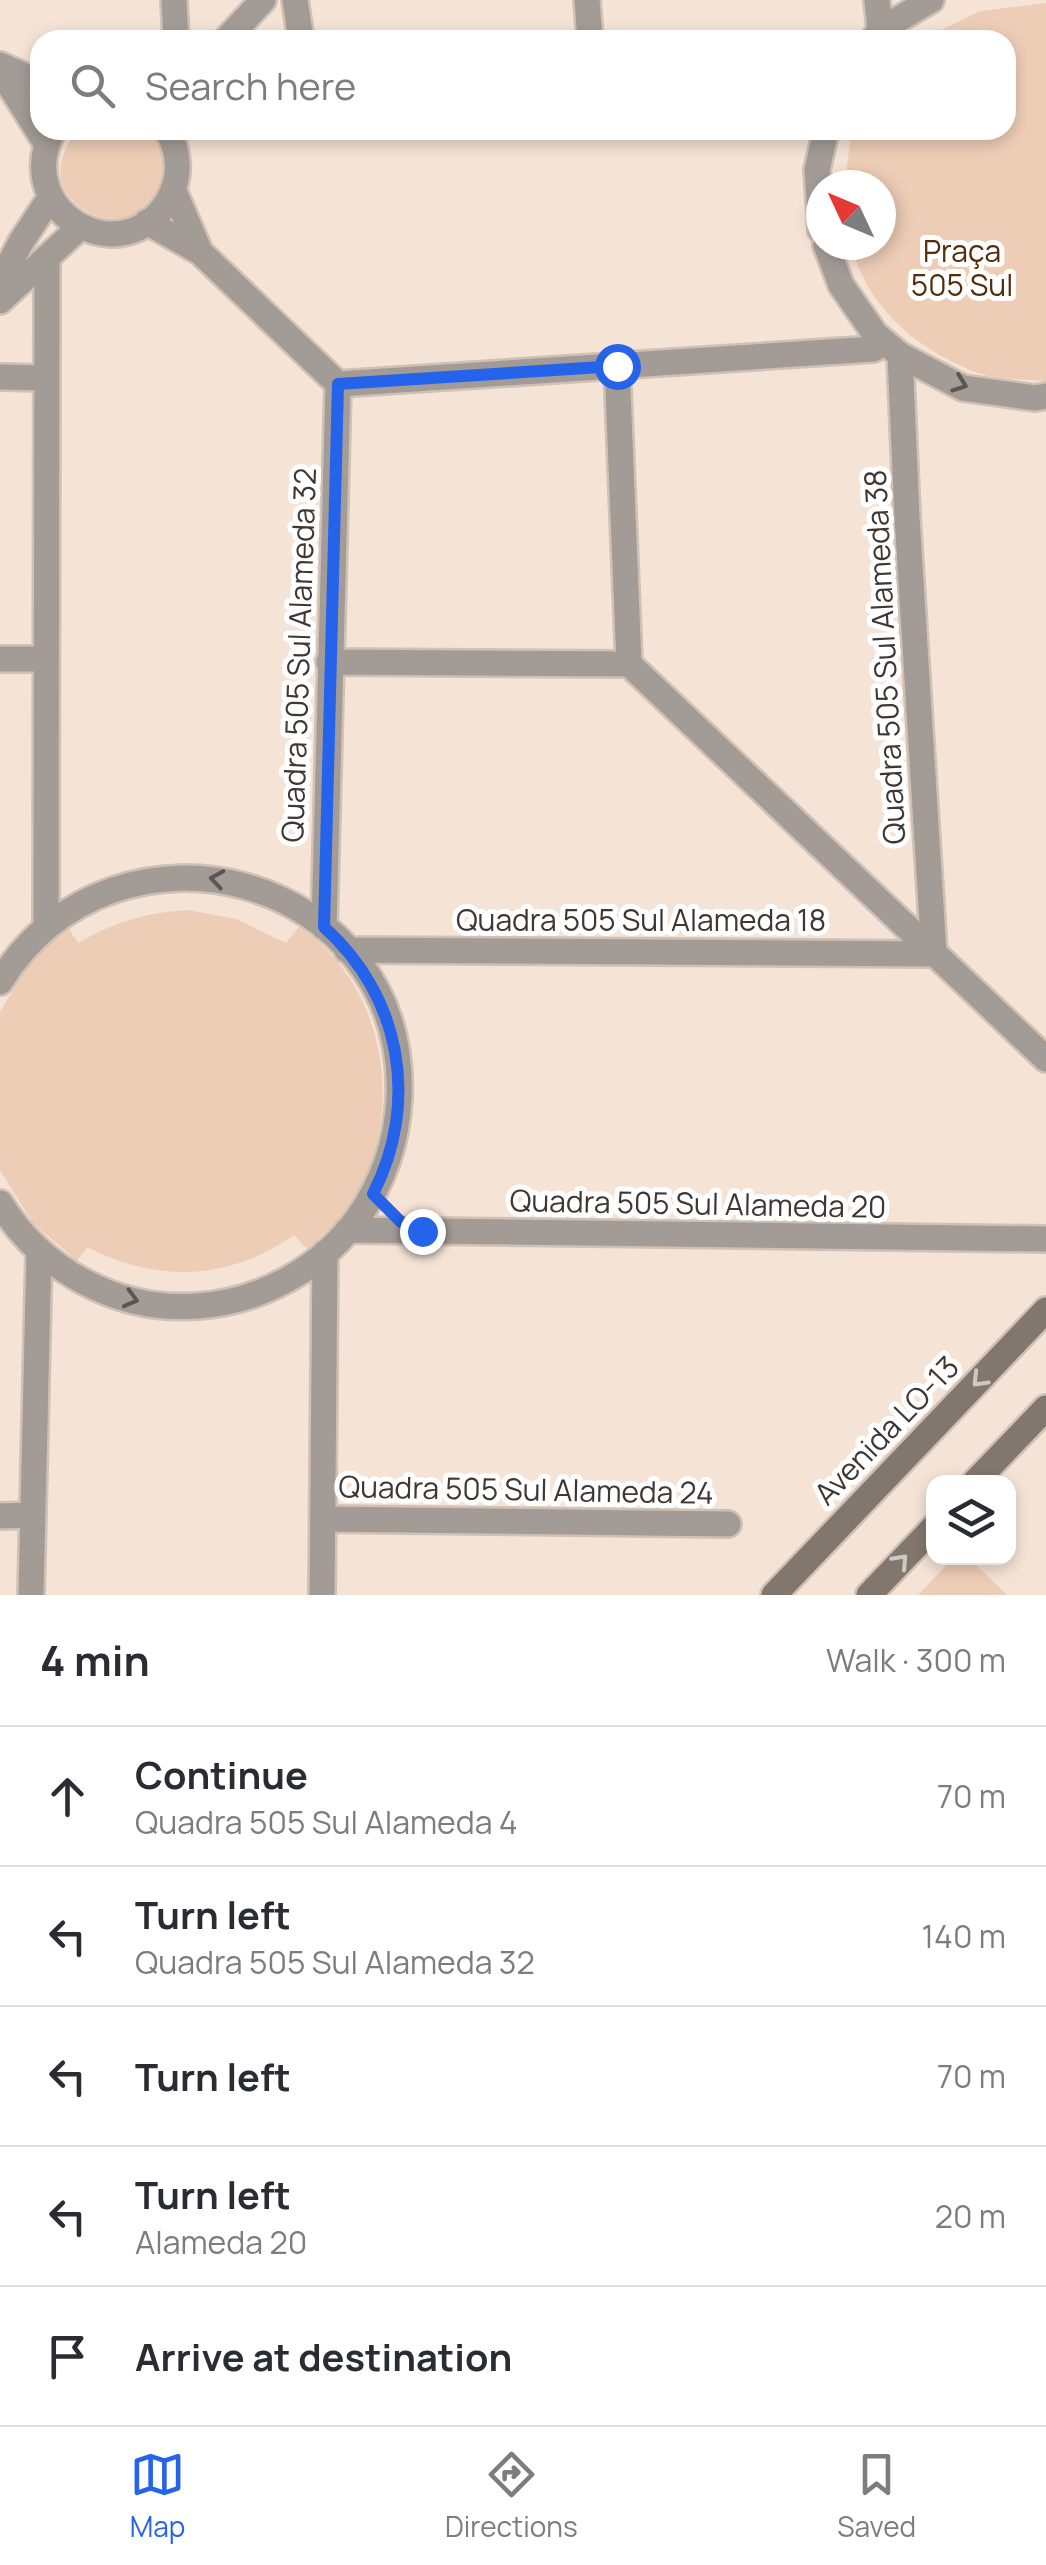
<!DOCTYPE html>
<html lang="en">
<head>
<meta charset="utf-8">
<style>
  :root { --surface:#fff; --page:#f2f2f3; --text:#2b2b33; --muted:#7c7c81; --line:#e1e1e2; --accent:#2563eb }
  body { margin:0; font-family:Manrope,sans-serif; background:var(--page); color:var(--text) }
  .controls { position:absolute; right:30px; bottom:30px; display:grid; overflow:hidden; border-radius:20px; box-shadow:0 5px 15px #0003 }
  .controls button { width:90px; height:90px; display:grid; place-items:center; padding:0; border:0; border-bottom:2px solid var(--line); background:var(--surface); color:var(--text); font:50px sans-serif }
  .compass { position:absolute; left:806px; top:170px; width:90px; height:90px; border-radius:50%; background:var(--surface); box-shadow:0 5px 15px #0003; rotate:314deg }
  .stop { position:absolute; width:30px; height:30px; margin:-22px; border:8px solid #2563eb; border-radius:50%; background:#fff }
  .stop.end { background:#2563eb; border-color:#fff; box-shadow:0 2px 10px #0008 }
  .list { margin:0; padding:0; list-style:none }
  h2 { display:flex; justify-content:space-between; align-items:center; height:130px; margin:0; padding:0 40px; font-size:42px }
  h2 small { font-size:32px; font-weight:400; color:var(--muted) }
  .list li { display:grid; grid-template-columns:65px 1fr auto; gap:30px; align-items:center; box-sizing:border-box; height:140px; padding:0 40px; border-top:2px solid var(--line) }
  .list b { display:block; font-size:38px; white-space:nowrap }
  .list p { margin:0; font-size:32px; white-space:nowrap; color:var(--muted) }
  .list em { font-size:32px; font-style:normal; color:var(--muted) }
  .icon { flex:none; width:55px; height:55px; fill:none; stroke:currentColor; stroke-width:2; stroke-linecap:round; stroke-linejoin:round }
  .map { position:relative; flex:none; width:1046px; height:1595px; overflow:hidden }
  .search { position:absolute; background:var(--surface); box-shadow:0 5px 15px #0003; left:30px; right:30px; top:30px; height:110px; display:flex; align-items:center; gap:25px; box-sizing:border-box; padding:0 35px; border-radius:30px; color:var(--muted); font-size:38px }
  .sheet { height:830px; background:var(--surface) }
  nav { display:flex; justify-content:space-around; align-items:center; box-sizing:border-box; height:140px; border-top:2px solid var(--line); background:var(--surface); font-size:28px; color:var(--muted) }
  nav a { display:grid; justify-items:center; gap:5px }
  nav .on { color:var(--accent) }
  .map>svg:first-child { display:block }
  .green { fill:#eecdb7 }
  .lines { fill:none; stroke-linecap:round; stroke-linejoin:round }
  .street-casing { stroke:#d0c1b5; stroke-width:30 }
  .secondary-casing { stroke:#d0c1b5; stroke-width:30 }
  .street { stroke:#a39b96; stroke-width:25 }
  .secondary { stroke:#82776f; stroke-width:25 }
  .oneway { stroke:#5c5550 }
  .oneway2 { stroke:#cdc9c5 }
  .route { stroke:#2563eb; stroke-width:12 }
  .labels { text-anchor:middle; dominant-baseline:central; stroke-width:10; stroke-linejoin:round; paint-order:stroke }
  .park-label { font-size:30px; fill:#542c0b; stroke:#fff }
  .street-label { font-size:30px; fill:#3e3732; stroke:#fff }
</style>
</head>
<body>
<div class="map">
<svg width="1046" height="1595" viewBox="0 0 1046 1595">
  <rect width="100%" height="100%" fill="#f5e3d6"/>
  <!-- green -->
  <path class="green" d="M1046 3V381H1044C1024 379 1000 380 981 374 923 354 865 308 852 245H881V185H845L850 141 856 130H1006V40H921L980 11Z
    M76 130 156 132C161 143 169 157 169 169 169 181 163 188 156 197 121 245 48 205 62 159 65 149 71 139 76 130Z
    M189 910 236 919 286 943 299 927C388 986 407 1117 351 1204 340 1222 322 1235 307 1249L294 1235C229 1281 157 1283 87 1247L77 1261 33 1223 0 1170V1012L25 970 51 941 69 929 78 943C114 922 148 912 189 910Z
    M953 1558H969L1007 1595H918Z"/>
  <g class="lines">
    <!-- street casing -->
    <g class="street-casing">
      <path id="street" d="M174 0 176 40
        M295 0 301 40
        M587 0 590 40
        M877 0 880 30
        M226 40 263 0
        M873 40 880 30 931 0
        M0 65 40 83
        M0 70 46 143
        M53 130C10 216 128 276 170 197 181 175 179 151 167 130
        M173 189 200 252
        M147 222 200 252 338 384
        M821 230 817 170 826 130
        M826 245 841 285 875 334 900 355 963 388 1035 398 1046 396
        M0 282 21 242 50 198
        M0 301 80 227
        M617 366 629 664
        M0 377 46 378
        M338 384 874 349 875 334
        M0 659H46
        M329 662 629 664
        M629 664 1046 1059
        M324 927 338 384
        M46 928 47 258
        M347 950 934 954 907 517 900 355
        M0 982C115 796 409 875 399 1098 397 1141 383 1182 358 1218 321 1269 260 1302 197 1306 118 1312 41 1270 0 1203
        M348 1230 1046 1239
        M0 1516 32 1515
        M323 1519 728 1524
        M31 1595 39 1250
        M322 1595 325 1253"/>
    </g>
    <!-- secondary casing -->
    <g class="secondary-casing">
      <path id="secondary" d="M975 1482 1046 1408
        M774 1595 1046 1310
        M869 1595 934 1527"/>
    </g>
    <!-- street -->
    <use href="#street" class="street"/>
    <!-- secondary -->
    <use href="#secondary" class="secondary"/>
  </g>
  <!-- one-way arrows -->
  <defs><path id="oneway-chevron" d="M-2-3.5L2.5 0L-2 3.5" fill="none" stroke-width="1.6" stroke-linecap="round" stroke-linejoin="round" transform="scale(2.5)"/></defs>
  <g class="oneway">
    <use href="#oneway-chevron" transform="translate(960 384) rotate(20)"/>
    <use href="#oneway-chevron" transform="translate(217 879) rotate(-171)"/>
    <use href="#oneway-chevron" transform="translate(131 1299) rotate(15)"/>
  </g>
  <g class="oneway2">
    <use href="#oneway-chevron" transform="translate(979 1380) rotate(134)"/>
    <use href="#oneway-chevron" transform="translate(901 1561) rotate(-47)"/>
  </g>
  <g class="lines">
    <!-- route -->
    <path class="route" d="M422 1231 401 1222 373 1194C420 1102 401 996 324 927L338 384 617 366"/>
  </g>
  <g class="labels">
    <!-- park labels -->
    <g class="park-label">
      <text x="962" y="250">Praça<tspan x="962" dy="34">505 Sul</tspan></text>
    </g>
    <!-- street labels -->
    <g class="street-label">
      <text transform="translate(298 655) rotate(-88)">Quadra 505 Sul Alameda 32</text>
      <text transform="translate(884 657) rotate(-93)">Quadra 505 Sul Alameda 38</text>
      <text x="641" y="919">Quadra 505 Sul Alameda 18</text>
      <text transform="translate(698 1203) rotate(1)">Quadra 505 Sul Alameda 20</text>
      <text transform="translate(886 1430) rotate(-46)">Avenida LO-13</text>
      <text transform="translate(526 1489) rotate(1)">Quadra 505 Sul Alameda 24</text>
    </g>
  </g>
</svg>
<div class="controls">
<button><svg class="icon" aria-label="layers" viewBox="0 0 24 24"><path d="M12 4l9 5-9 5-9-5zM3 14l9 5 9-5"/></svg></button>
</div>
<svg class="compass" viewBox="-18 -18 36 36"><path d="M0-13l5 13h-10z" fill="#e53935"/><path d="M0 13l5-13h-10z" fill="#7c7c81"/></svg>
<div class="stop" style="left:617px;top:366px"></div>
<div class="stop end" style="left:422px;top:1231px"></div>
<div class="search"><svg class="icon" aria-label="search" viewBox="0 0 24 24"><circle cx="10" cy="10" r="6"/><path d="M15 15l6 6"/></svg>Search here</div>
</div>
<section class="sheet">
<h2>4 min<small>Walk · 300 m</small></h2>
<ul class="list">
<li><svg class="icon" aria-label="ahead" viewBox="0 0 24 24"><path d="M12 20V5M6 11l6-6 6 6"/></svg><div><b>Continue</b><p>Quadra 505 Sul Alameda 4</p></div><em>70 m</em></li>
<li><svg class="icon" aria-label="left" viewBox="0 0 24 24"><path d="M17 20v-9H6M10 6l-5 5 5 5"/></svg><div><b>Turn left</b><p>Quadra 505 Sul Alameda 32</p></div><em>140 m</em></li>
<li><svg class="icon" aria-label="left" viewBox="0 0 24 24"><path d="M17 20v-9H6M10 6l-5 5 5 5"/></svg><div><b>Turn left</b></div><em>70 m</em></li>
<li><svg class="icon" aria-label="left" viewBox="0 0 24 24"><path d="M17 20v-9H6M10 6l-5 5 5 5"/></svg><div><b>Turn left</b><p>Alameda 20</p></div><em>20 m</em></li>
<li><svg class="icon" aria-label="arrive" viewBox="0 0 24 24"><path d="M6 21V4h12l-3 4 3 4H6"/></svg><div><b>Arrive at destination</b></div></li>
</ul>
</section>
<nav>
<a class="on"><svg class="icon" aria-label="map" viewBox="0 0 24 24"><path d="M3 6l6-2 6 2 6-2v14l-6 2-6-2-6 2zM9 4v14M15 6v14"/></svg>Map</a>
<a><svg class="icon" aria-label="directions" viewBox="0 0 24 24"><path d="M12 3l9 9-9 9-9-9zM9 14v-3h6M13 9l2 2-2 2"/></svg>Directions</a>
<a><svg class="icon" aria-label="saved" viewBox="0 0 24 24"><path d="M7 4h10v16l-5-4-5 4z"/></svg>Saved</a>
</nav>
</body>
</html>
